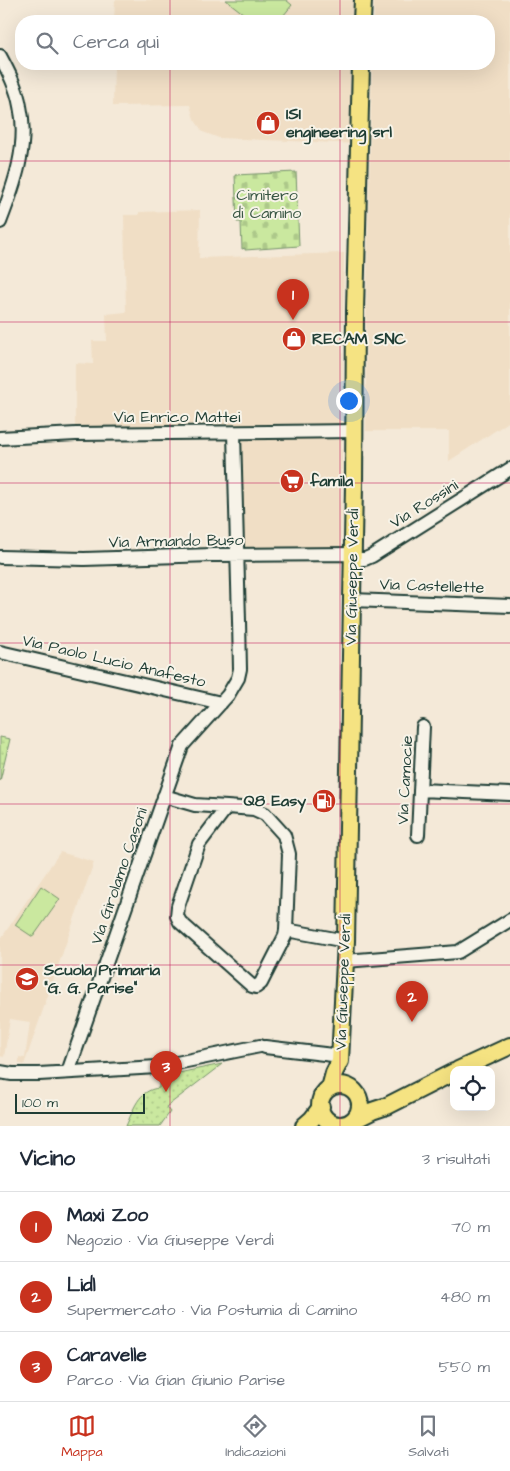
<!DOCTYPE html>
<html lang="it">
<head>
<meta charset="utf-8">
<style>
  :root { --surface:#fff; --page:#f2f2f3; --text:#1f2937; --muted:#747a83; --line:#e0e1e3; --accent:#c8321e }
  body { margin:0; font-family:"Architects Daughter",sans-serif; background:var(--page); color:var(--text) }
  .controls { position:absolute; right:15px; bottom:15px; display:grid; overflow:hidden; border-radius:10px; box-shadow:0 5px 20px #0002 }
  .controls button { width:45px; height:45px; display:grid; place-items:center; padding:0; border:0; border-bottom:1px solid var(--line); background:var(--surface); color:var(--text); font:25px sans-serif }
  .scale { position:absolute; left:15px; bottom:12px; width:130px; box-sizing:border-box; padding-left:5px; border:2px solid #1f3d34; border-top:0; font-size:14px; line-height:18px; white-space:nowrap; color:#1f3d34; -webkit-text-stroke:4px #f7f3e8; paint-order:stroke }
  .you { position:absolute; left:348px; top:400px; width:18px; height:18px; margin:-12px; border:4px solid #fff; border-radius:50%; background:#1a73e8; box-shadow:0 0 0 8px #1a73e833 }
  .badge { display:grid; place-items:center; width:32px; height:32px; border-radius:50%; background:var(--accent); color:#fff; font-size:16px; font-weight:700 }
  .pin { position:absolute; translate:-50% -41px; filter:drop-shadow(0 1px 2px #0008) }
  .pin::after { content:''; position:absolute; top:26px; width:18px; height:15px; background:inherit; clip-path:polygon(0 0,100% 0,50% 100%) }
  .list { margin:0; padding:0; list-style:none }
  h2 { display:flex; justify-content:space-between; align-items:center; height:65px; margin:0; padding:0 20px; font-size:21px }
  h2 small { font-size:16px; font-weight:400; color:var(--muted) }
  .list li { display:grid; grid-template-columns:32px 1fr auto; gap:15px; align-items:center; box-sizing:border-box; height:70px; padding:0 20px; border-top:1px solid var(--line) }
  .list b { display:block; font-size:19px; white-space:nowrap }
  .list p { margin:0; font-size:16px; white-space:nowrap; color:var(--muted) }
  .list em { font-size:16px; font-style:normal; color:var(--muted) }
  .icon { flex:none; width:28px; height:28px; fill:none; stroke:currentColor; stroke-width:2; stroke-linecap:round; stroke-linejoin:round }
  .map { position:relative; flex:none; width:510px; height:1126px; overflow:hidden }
  .search { position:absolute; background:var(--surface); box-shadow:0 5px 20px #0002; left:15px; right:15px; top:15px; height:55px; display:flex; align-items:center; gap:12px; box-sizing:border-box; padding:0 18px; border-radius:20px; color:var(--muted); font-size:19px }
  .sheet { height:275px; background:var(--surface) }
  nav { display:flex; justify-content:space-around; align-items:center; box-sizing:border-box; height:70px; border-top:1px solid var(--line); background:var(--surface); font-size:14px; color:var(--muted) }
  nav a { display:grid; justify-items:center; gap:2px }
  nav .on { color:var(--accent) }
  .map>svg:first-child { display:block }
  .built { fill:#f0dec5 }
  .grass { fill:#cae89f; stroke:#74926a }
  .cemetery { fill:url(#cemetery-stones); stroke:#74926a }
  .park { fill:url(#park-dots); stroke:#74926a }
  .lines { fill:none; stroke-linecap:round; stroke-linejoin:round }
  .minor-casing { stroke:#1f3d34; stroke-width:16 }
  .major-casing { stroke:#1f3d34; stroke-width:20 }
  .minor { stroke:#f7f3e8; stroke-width:12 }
  .major { stroke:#f5e382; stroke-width:16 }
  .grid { fill:none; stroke:#c2185b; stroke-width:1; stroke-opacity:0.55 }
  .labels { text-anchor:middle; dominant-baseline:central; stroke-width:4; stroke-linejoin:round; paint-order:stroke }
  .poi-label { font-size:16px; font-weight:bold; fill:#1f3d34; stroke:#f7f3e8; text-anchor:start }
  .park-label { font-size:16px; fill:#395744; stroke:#f7f3e8 }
  .street-label { font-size:16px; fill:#1f3d34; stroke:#f7f3e8 }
</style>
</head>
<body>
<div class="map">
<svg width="510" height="1126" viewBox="0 0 510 1126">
  <defs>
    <pattern id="cemetery-stones" width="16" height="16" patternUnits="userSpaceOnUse" patternTransform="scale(1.25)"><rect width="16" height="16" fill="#cae89f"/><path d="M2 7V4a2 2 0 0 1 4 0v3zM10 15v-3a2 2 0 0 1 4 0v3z" fill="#adc88a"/></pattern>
    <pattern id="park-dots" width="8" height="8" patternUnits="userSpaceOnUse" patternTransform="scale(1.25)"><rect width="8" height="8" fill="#cae89f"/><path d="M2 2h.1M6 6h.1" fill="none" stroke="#adc88a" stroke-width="1.8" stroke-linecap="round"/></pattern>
  </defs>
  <rect width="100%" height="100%" fill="#f4e9d8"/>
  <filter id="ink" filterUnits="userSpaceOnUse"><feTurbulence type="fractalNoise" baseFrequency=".02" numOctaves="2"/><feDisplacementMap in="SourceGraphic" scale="10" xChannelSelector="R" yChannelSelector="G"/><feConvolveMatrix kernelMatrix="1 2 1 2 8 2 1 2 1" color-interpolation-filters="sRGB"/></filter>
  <g filter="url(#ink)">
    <!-- built -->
    <path class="built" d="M115 0H360V21H114Z
      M374 0H510V421L449 461V431H366V326L372 64H489V21H374Z
      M114 64H359L360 144 219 138 203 132 194 119 190 105 113 106Z
      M200 210 199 258 344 253 341 548 239 551 242 428 75 429V363L93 364 92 341H107L106 314 126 312 124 215H139V212Z
      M60 852 94 862 24 1065 19 1063V1057L25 1058 30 1022 10 1019 4 1057 0 1056V940Z"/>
    <!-- grass -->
    <path class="grass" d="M226 0H286L292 5 279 21H253Z
      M41 886 60 899 33 937 15 925Z"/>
    <!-- cemetery -->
    <path class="cemetery" d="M296 172 299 246 245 250V248L242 249 241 222H237L235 175Z"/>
    <!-- park -->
    <path class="park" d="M0 737 10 739 0 781Z
      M222 1064 166 1107 170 1112 160 1126H126C134 1109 138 1090 159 1088V1077Z"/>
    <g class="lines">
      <!-- minor casing -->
      <g class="minor-casing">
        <path id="minor" d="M0 56C8 71 17 88 20 106 29 145 14 186 0 222
          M0 438 76 434 355 431
          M0 557 84 559 212 555 353 554
          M353 559H365L372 556 510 469
          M352 600 510 606
          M0 652 221 703
          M420 790 510 794
          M164 796 195 805 227 807 199 844 178 906 177 916 180 922 252 986 256 987 261 983 285 936 286 930 289 854 284 835 265 814 254 809 227 807
          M418 835 423 727
          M286 930 346 941
          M345 961 458 952 510 920
          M265 1047 341 1056
          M0 1072 12 1074H39L157 1067 260 1046
          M68 1072 182 746 228 695 238 678 240 669 239 621 234 433"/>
      </g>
      <!-- major casing -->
      <g class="major-casing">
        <path id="major" d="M362 21 363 0
          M458 1070 510 1046
          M320 1105a20 20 0 1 1 40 0a20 20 0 1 1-40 0Z
          M330 1088 334 1073 340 1061 346 941 354 485 355 311 361 64
          M352 1121 372 1111 387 1106 454 1072
          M304 1126 312 1119 321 1107"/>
      </g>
      <!-- minor -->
      <use href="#minor" class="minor"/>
      <!-- major -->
      <use href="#major" class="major"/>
    </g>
  </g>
  <!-- grid -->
  <path class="grid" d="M170 0V21M340 0V21M170 64V1126M340 64V1126M0 161H510M0 322H510M0 483H510M0 643H510M0 804H510M0 965H510"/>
  <!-- icons -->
  <defs>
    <g id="shop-disc" transform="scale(1.25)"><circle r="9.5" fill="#c8321e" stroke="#f7f3e8"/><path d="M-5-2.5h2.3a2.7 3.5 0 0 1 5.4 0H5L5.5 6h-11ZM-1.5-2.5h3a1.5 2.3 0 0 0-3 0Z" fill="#fff"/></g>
    <g id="supermarket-disc" transform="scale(1.25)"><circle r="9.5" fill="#c8321e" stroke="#f7f3e8"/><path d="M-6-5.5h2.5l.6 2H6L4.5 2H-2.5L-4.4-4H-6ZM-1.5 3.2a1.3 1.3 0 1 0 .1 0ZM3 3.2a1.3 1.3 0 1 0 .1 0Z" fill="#fff"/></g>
    <g id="fuel-disc" transform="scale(1.25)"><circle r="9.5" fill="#c8321e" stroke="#f7f3e8"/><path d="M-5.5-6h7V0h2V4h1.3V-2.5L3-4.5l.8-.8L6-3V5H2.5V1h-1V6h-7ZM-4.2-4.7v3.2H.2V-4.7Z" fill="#fff"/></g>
    <g id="school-disc" transform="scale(1.25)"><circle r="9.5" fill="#c8321e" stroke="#f7f3e8"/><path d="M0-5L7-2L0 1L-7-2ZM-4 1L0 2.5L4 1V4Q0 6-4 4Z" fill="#fff"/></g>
  </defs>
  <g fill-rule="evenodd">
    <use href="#shop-disc" x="268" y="123"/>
    <use href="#shop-disc" x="294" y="339"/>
    <use href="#supermarket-disc" x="292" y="481"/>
    <use href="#fuel-disc" x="324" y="801"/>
    <use href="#school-disc" x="27" y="979"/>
  </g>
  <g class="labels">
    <!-- poi labels -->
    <g class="poi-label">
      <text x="286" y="114">ISI<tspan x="286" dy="18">engineering srl</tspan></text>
      <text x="312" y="339">RECAM SNC</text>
      <text x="310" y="481">famila</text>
      <text x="306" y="801" text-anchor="end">Q8 Easy</text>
      <text x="44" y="970">Scuola Primaria<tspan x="44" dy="18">"G. G. Parise"</tspan></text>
    </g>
    <!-- park labels -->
    <g class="park-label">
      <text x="267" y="195">Cimitero<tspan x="267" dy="18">di Camino</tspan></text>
    </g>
    <!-- street labels -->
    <g class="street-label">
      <text x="177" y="417">Via Enrico Mattei</text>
      <text transform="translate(424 504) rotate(-32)">Via Rossini</text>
      <text transform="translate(176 541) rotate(-1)">Via Armando Buso</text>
      <text transform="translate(352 577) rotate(-89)">Via Giuseppe Verdi</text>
      <text transform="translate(432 586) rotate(2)">Via Castellette</text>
      <text transform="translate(114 661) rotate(13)">Via Paolo Lucio Anafesto</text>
      <text transform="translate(405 780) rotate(-87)">Via Camocie</text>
      <text transform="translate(119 876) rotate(-71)">Via Girolamo Casoni</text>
      <text transform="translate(343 982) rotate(-88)">Via Giuseppe Verdi</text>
    </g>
  </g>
</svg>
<div class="controls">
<button><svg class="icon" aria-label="locate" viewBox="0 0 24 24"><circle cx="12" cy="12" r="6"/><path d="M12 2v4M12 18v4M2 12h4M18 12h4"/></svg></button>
</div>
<div class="scale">100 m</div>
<div class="you"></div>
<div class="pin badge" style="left:293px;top:320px">1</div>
<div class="pin badge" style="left:412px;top:1022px">2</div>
<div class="pin badge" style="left:166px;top:1092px">3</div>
<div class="search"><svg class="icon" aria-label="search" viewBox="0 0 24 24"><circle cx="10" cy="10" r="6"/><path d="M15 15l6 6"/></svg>Cerca qui</div>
</div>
<section class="sheet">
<h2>Vicino<small>3 risultati</small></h2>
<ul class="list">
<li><span class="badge">1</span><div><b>Maxi Zoo</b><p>Negozio · Via Giuseppe Verdi</p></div><em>70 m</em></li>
<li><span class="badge">2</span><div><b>Lidl</b><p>Supermercato · Via Postumia di Camino</p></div><em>480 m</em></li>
<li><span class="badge">3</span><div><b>Caravelle</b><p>Parco · Via Gian Giunio Parise</p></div><em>550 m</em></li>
</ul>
</section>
<nav>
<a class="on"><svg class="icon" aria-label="map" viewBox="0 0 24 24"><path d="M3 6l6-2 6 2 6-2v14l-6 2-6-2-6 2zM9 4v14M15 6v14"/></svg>Mappa</a>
<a><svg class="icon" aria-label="directions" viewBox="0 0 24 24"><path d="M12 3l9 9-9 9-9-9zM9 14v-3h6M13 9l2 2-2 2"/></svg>Indicazioni</a>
<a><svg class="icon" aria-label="saved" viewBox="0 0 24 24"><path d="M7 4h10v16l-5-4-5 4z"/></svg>Salvati</a>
</nav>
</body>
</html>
